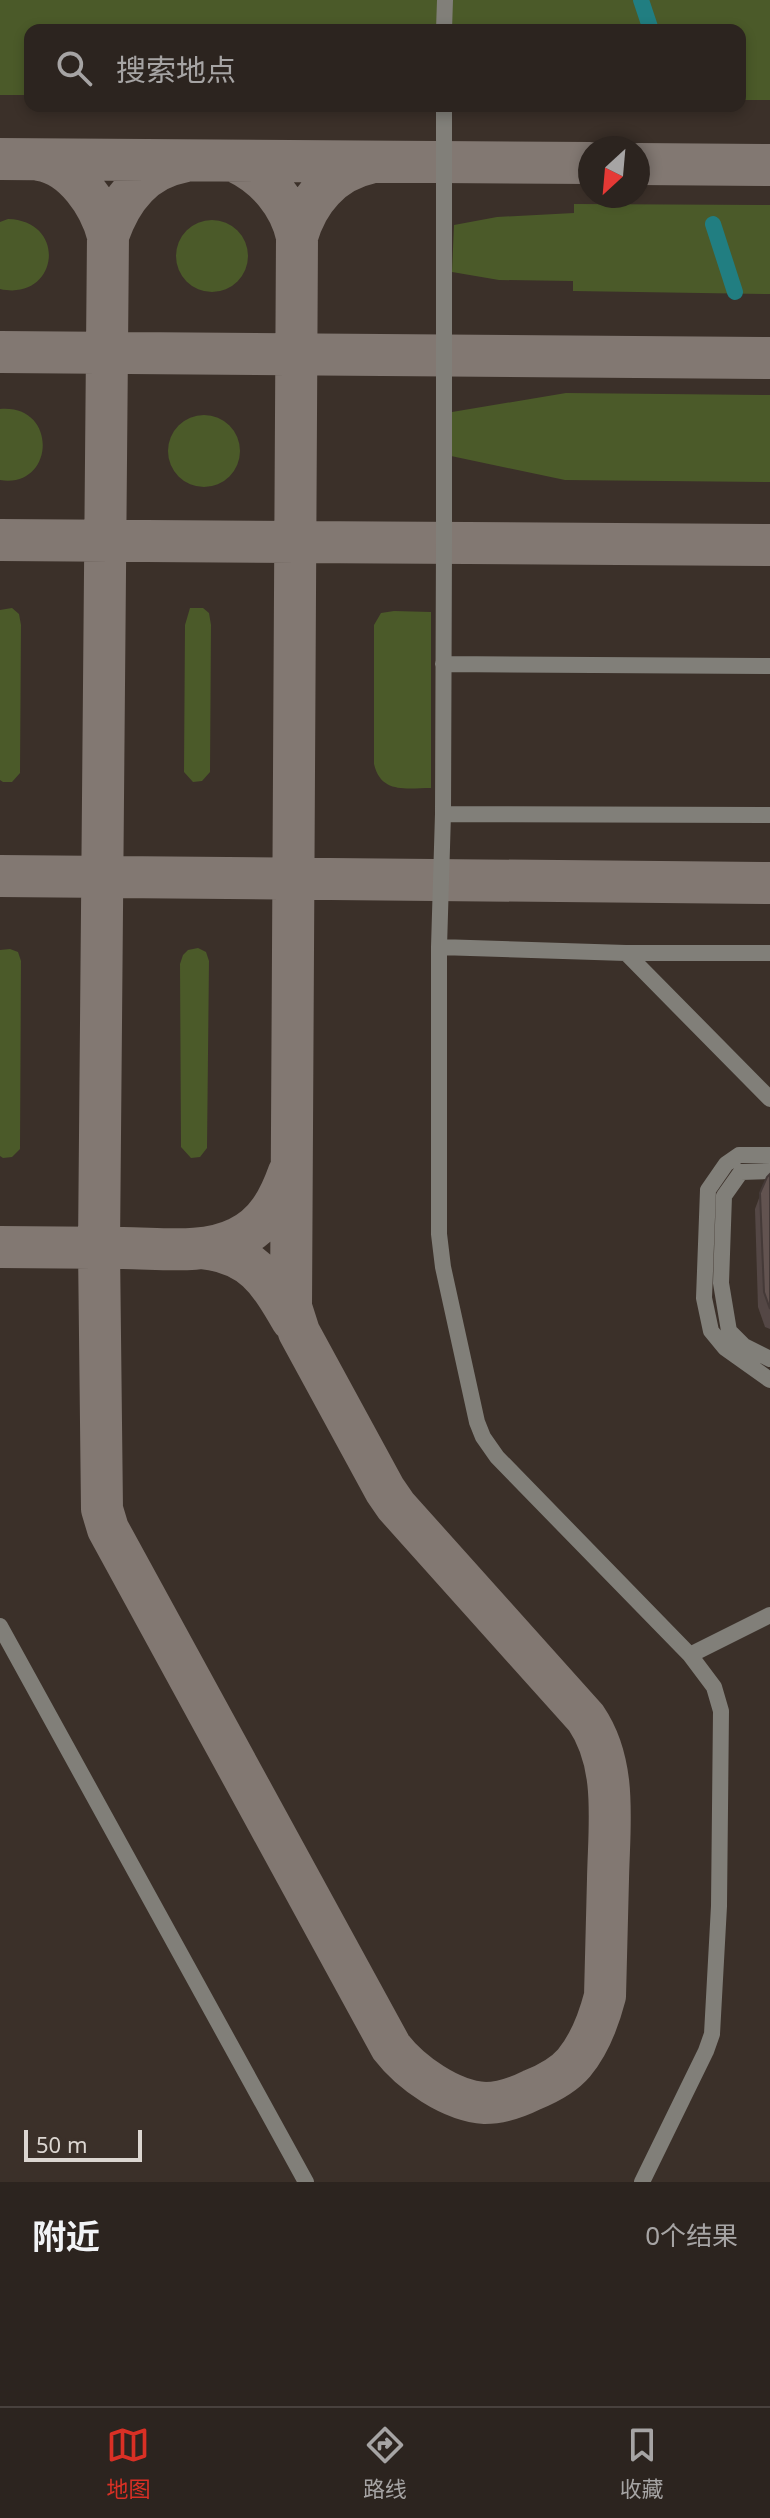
<!DOCTYPE html>
<html lang="zh">
<head>
<meta charset="utf-8">
<style>
  :root { --surface:#2c241f; --page:#342c28; --text:#f1f3f6; --muted:#a6a4a4; --line:#48413d; --accent:#d93025 }
  body { margin:0; font-family:"Noto Sans","Noto Sans SC",sans-serif; background:var(--page); color:var(--text) }
  .compass { position:absolute; left:578px; top:136px; width:72px; height:72px; border-radius:50%; background:var(--surface); box-shadow:0 4px 12px #0003; rotate:206deg }
  .scale { position:absolute; left:24px; bottom:20px; width:118px; box-sizing:border-box; padding-left:8px; border:4px solid #dcd6d1; border-top:0; font-size:22px; line-height:28px; white-space:nowrap; color:#dcd6d1; -webkit-text-stroke:6px #3b3029; paint-order:stroke }
  .list { margin:0; padding:0; list-style:none }
  h2 { display:flex; justify-content:space-between; align-items:center; height:104px; margin:0; padding:0 32px; font-size:34px }
  h2 small { font-size:26px; font-weight:400; color:var(--muted) }
  .icon { flex:none; width:44px; height:44px; fill:none; stroke:currentColor; stroke-width:2; stroke-linecap:round; stroke-linejoin:round }
  .map { position:relative; flex:none; width:770px; height:2182px; overflow:hidden }
  .search { position:absolute; background:var(--surface); box-shadow:0 4px 12px #0003; left:24px; right:24px; top:24px; height:88px; display:flex; align-items:center; gap:20px; box-sizing:border-box; padding:0 28px; border-radius:16px; color:var(--muted); font-size:30px }
  .sheet { height:224px; background:var(--surface) }
  nav { display:flex; justify-content:space-around; align-items:center; box-sizing:border-box; height:112px; border-top:2px solid var(--line); background:var(--surface); font-size:22px; color:var(--muted) }
  nav a { display:grid; justify-items:center; gap:4px }
  nav .on { color:var(--accent) }
  .map>svg:first-child { display:block }
  .green { fill:#4b5a29 }
  .lines { fill:none; stroke-linecap:round; stroke-linejoin:round }
  .canal { stroke:#217e81; stroke-width:16 }
  .taxiway { stroke:#827872; stroke-width:42 }
  .minor { stroke:#817f79; stroke-width:16 }
  .wall { fill:#544745 }
  .building { fill:#625350; stroke:#453a38; stroke-width:2 }
</style>
</head>
<body>
<div class="map">
<svg width="770" height="2182" viewBox="0 0 770 2182">
  <rect width="100%" height="100%" fill="#3b3029"/>
  <!-- green -->
  <path class="green" d="M0 0H770V100H740V30H30V95H0Z
    M574 204 770 205V294L573 291V281L499 280 452 272 454 225 497 217 574 213Z
    M8 219C69 221 58 302 0 289V222Z
    M176 256a36 36 0 1 1 72 0a36 36 0 1 1-72 0Z
    M566 393 770 395V482L565 480 451 456 452 412Z
    M0 409C59 404 55 489 0 480Z
    M168 451a36 36 0 1 1 72 0a36 36 0 1 1-72 0Z
    M12 608 19 614 21 625 20 773 12 782H3L0 780V610Z
    M190 608H203L209 613 211 625 210 772 202 781 193 782 184 772 185 625Z
    M394 611 431 612V788C406 788 381 794 374 764V625L381 613Z
    M198 948 206 952 209 961 207 1148 200 1157 191 1158 181 1147 180 964 183 955 188 950Z
    M10 949 18 952 21 961 20 1149 12 1157 3 1158 0 1156V950Z"/>
  <g class="lines">
    <!-- canal -->
    <path class="canal" d="M641 0 651 30
      M713 224 735 292"/>
    <!-- taxiway -->
    <path class="taxiway" d="M0 159 590 163
      M39 160C74 165 100 205 108 236 120 201 143 169 182 162
      M236 162C266 176 290 204 297 237 307 201 332 171 370 163
      M638 164 770 165
      M108 236 99 1248 102 1509 108 1529 391 2047C411 2073 451 2101 485 2103 501 2103 518 2097 532 2090 547 2084 563 2076 574 2063 589 2045 599 2019 605 1996 606 1957 607 1918 608 1879 609 1825 618 1765 586 1718L396 1506 385 1490 299 1332 291 1307 297 237
      M0 352 770 358
      M0 540 770 545
      M0 876 770 883
      M0 1247C41 1247 82 1248 123 1248 160 1248 204 1255 238 1238 266 1225 279 1200 289 1172
      M202 1248C252 1253 269 1280 292 1320"/>
    <!-- minor -->
    <path class="minor" d="M444 30 445 0
      M444 106V543L443 814 439 947V1234L443 1267 477 1422 483 1437 497 1457 690 1655 714 1687 721 1711 719 1906 712 2034 706 2051 642 2182
      M443 664 770 666
      M443 814 770 815
      M439 947 626 953H770
      M626 953 770 1099
      M770 1155H739L726 1164 708 1190 704 1298 711 1331 725 1348 770 1380
      M770 1171 741 1172 724 1196 721 1283 729 1331 744 1346 770 1359
      M0 1626 306 2182
      M690 1655 770 1615"/>
  </g>
  <!-- wall -->
  <path class="wall" d="M770 1174V1329L765 1327 758 1307 755 1209 767 1177Z"/>
  <!-- building -->
  <path class="building" d="M770 1174V1309L764 1292 760 1193 767 1177Z"/>
</svg>
<svg class="compass" viewBox="-18 -18 36 36"><path d="M0-13l5 13h-10z" fill="#e53935"/><path d="M0 13l5-13h-10z" fill="#a6a4a4"/></svg>
<div class="scale">50 m</div>
<div class="search"><svg class="icon" aria-label="search" viewBox="0 0 24 24"><circle cx="10" cy="10" r="6"/><path d="M15 15l6 6"/></svg>搜索地点</div>
</div>
<section class="sheet">
<h2>附近<small>0个结果</small></h2>
<ul class="list">
</ul>
</section>
<nav>
<a class="on"><svg class="icon" aria-label="map" viewBox="0 0 24 24"><path d="M3 6l6-2 6 2 6-2v14l-6 2-6-2-6 2zM9 4v14M15 6v14"/></svg>地图</a>
<a><svg class="icon" aria-label="directions" viewBox="0 0 24 24"><path d="M12 3l9 9-9 9-9-9zM9 14v-3h6M13 9l2 2-2 2"/></svg>路线</a>
<a><svg class="icon" aria-label="saved" viewBox="0 0 24 24"><path d="M7 4h10v16l-5-4-5 4z"/></svg>收藏</a>
</nav>
</body>
</html>
